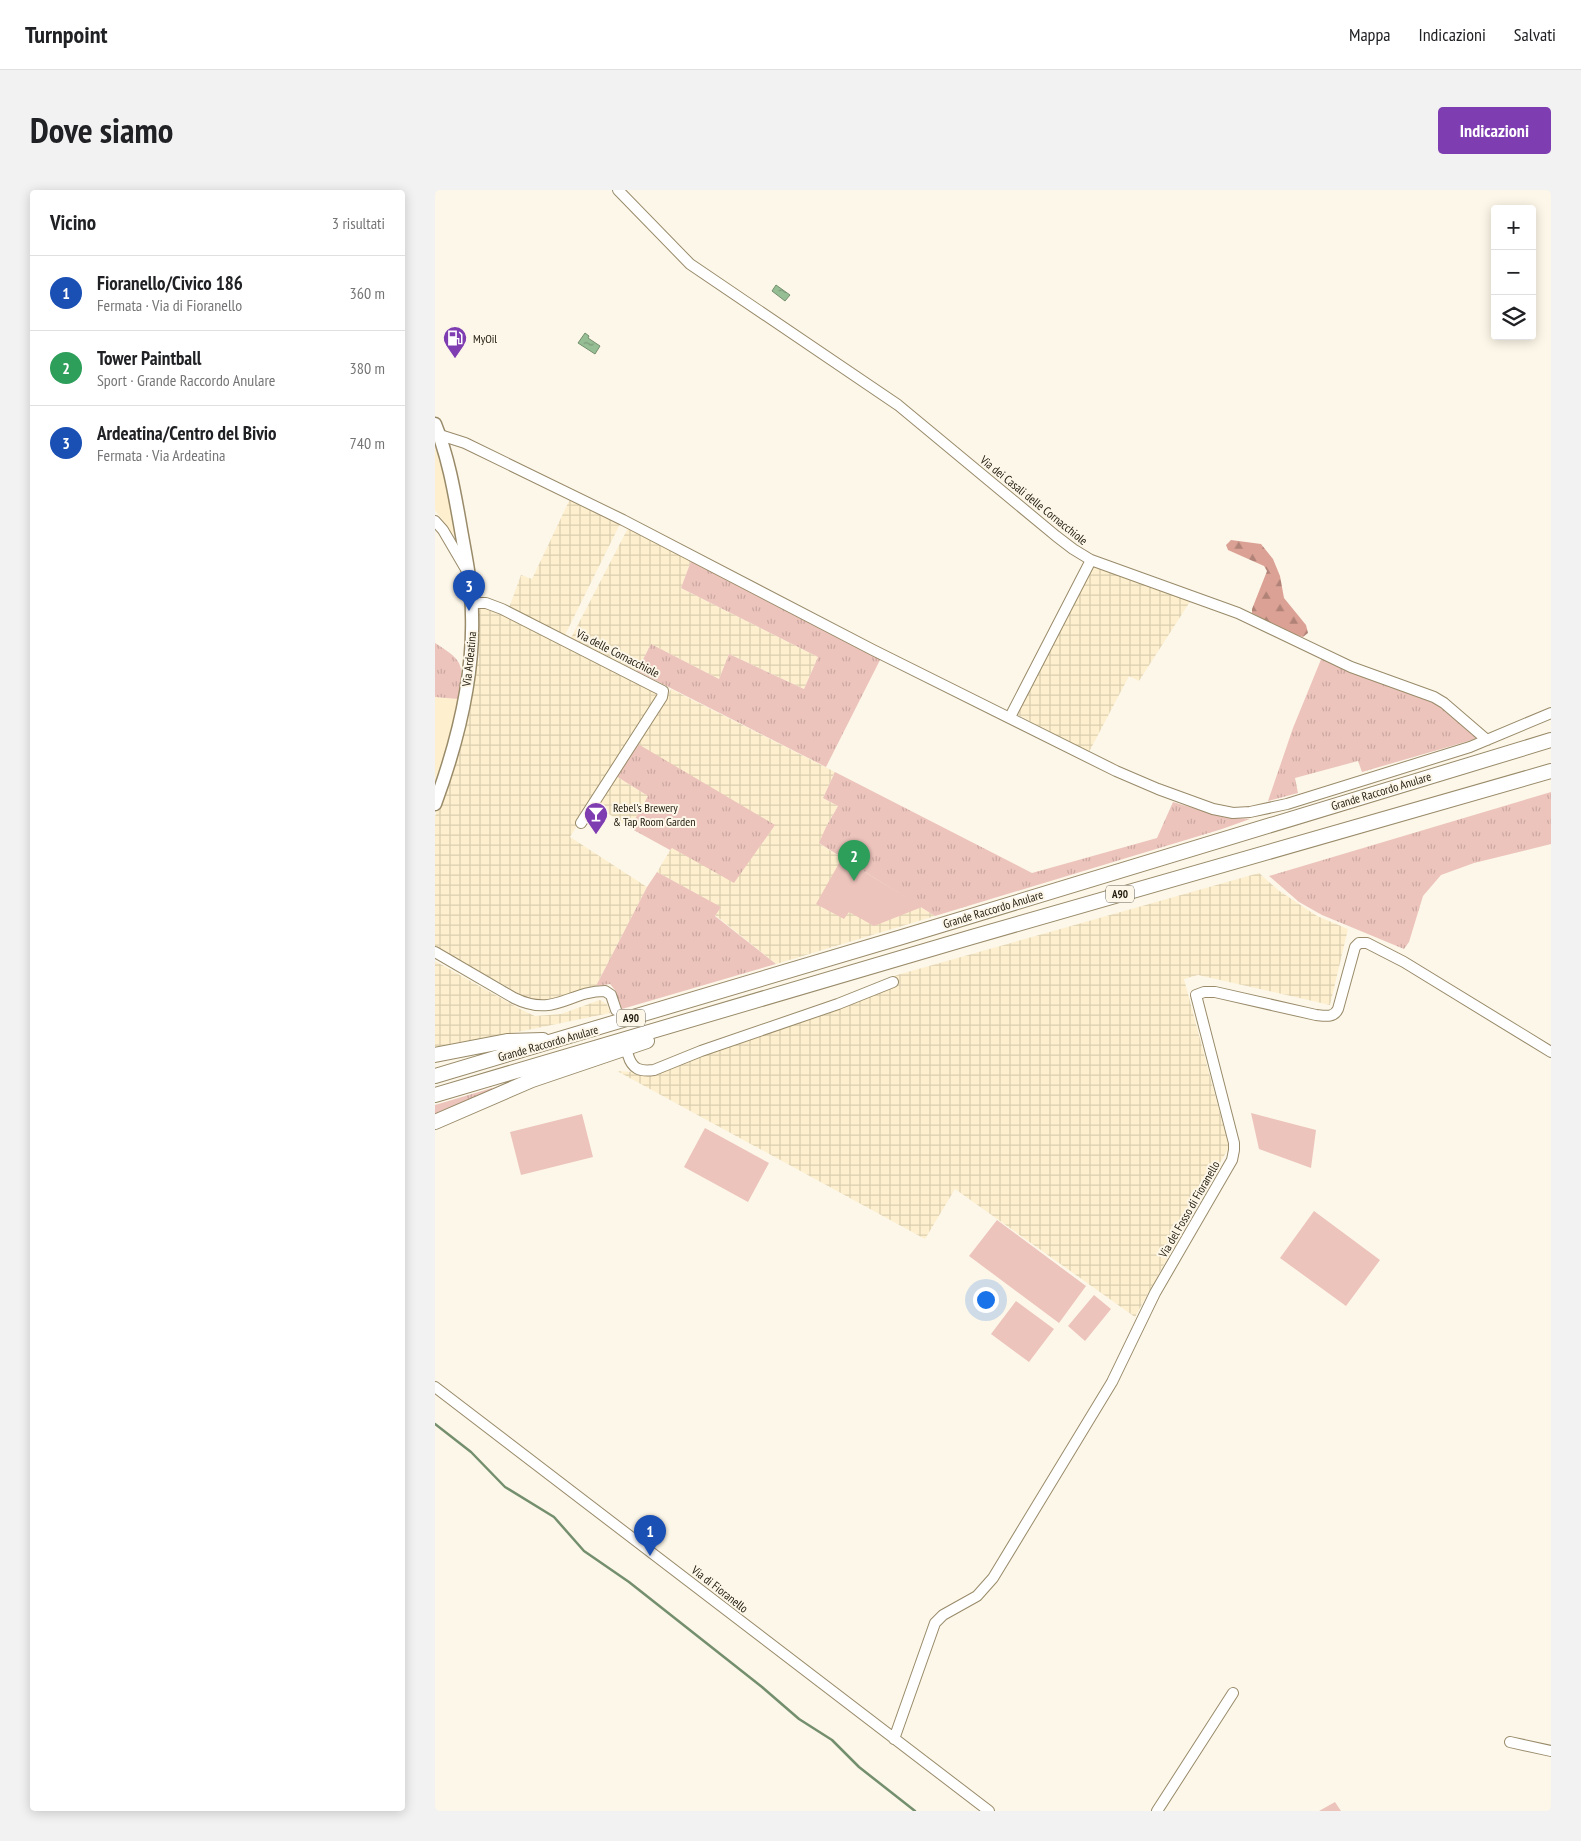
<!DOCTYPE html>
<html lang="it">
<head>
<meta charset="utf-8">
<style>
  :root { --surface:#fff; --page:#f2f2f2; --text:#202124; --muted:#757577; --line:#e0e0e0; --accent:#7f3db2 }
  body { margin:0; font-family:"PT Sans Narrow",sans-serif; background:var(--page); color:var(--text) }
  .controls { position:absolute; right:15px; top:15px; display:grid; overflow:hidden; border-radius:5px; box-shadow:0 2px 12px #0003 }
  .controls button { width:45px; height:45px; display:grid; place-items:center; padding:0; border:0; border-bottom:1px solid var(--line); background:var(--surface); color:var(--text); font:25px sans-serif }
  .you { position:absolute; left:550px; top:1109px; width:18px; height:18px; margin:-12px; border:4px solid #fff; border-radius:50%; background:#1a73e8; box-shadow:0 0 0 8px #1a73e833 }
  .badge { display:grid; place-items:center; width:32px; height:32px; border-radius:50%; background:var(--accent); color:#fff; font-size:16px; font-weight:700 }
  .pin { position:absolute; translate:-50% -41px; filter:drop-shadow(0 1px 2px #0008) }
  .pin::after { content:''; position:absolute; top:26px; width:18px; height:15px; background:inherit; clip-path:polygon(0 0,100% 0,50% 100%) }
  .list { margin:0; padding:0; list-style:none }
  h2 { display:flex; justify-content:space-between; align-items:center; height:65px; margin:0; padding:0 20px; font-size:21px }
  h2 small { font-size:16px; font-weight:400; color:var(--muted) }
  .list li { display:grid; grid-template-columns:32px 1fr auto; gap:15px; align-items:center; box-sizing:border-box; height:75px; padding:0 20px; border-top:1px solid var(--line) }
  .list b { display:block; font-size:19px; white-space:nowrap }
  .list p { margin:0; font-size:16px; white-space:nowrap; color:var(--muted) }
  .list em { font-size:16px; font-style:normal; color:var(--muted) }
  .icon { flex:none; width:28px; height:28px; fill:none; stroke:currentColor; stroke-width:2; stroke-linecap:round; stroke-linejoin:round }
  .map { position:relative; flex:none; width:1116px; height:1621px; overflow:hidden; border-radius:5px }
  header { display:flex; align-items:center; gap:30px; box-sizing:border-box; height:70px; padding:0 25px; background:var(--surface); border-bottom:1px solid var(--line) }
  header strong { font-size:24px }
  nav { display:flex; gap:28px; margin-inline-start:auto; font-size:18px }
  .intro { display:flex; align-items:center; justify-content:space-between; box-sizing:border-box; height:120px; padding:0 30px }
  h1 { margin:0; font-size:35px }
  .button { padding:12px 22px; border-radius:5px; background:var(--accent); color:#fff; font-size:18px; font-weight:700 }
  main { display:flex; gap:30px; padding:0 30px }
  aside { flex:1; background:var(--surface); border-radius:5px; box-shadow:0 2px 12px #0003 }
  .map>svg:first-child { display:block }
  .built { fill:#fef0ce }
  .industrial { fill:url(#industrial-grid) }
  .grass { fill:url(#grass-tufts) }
  .forest { fill:url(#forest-firs) }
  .pitch { fill:#ecc4bc }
  .water { fill:url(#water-ripples); stroke:#748f6d }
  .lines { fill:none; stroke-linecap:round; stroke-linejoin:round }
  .stream { stroke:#748f6d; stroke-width:2.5 }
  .minor-casing { stroke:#998b6a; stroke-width:12 }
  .major-casing { stroke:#998b6a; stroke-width:15 }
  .highway-casing { stroke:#998b6a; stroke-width:16 }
  .minor { stroke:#fff; stroke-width:10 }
  .major { stroke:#fff; stroke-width:12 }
  .highway { stroke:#fff; stroke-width:14 }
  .labels { text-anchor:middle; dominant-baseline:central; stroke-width:4; stroke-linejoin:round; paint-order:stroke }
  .shield { fill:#fdf7e9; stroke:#666053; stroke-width:1 }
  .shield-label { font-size:11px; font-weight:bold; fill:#262013 }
  .poi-label { font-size:12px; fill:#262013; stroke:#fdf7e9; text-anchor:start }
  .street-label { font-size:12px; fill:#262013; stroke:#fdf7e9 }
</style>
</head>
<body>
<header>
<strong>Turnpoint</strong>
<nav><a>Mappa</a><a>Indicazioni</a><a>Salvati</a></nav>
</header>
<div class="intro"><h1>Dove siamo</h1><a class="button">Indicazioni</a></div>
<main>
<aside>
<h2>Vicino<small>3 risultati</small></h2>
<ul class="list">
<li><span class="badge" style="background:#1a4fb4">1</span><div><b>Fioranello/Civico 186</b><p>Fermata · Via di Fioranello</p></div><em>360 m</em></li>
<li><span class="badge" style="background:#2e9e5b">2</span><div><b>Tower Paintball</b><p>Sport · Grande Raccordo Anulare</p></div><em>380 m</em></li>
<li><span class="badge" style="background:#1a4fb4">3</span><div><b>Ardeatina/Centro del Bivio</b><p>Fermata · Via Ardeatina</p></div><em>740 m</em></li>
</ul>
</aside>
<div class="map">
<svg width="1116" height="1621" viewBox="0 0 1116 1621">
  <defs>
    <pattern id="industrial-grid" width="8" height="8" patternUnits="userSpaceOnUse" patternTransform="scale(1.25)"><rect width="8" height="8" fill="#fef0ce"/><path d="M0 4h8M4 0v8" fill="none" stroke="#daceb0"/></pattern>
    <pattern id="grass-tufts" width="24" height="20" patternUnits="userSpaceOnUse" patternTransform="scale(1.25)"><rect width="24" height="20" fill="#ecc4bc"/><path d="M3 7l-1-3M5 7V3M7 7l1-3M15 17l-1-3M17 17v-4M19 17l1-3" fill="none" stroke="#caa8a1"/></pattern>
    <pattern id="forest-firs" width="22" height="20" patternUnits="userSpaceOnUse" patternTransform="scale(1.25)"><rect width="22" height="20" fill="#dba195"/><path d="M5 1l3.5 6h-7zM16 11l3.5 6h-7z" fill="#b18378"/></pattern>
    <pattern id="water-ripples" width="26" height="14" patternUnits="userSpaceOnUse" patternTransform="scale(1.25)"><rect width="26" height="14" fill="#96be94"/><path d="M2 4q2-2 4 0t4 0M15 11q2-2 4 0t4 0" fill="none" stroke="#7a9a78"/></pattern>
  </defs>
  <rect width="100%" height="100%" fill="#fdf7e9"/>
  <!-- built -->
  <path class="built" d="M0 255 7 277 22 350 0 320Z
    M0 507 23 509 14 550 0 597Z"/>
  <!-- industrial -->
  <path class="industrial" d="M135 309 185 334 130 445 74 418 86 385 97 389Z
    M193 338 256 371 246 398 383 467 369 499 294 464 284 489 216 454 202 481 136 448Z
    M659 373 756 410 704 491 694 486 654 562 581 524Z
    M51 417 220 500 224 504 135 647 212 697 161 796 123 808 97 811 0 756V627L44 468 42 418Z
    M236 499 400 582 388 608 403 616 391 637 385 654 500 726 341 774 280 725 285 717 222 682 237 657 203 554Z
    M181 586 213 606 195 638 162 616Z
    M824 683 843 700 882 726 913 739 895 815 763 785 749 789 794 957 700 1127 520 999 490 1049 182 881 213 883 462 785Z
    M0 771 85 819 100 826 126 824 165 810 172 814 175 823 0 859Z"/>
  <!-- grass -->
  <path class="grass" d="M256 371 446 468 391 577 202 481 216 454 284 489 294 464 369 499 383 467 246 398Z
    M0 453C30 472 29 475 23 509L0 507Z
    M887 467 1000 510 1044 548 927 582 923 571 860 588 863 603 833 611 858 538Z
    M203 554 340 635 299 693 237 658 235 660 195 638 213 606 181 586Z
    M400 582 597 683 722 648 738 612 788 627 815 629 787 639 500 726 384 653 391 637 403 616 388 608Z
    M1116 602V654L1039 673 1006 685 988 706 974 752 969 759 887 725 864 712 834 686Z
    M222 682 286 717 280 726 341 774 187 819 180 800 175 794 161 796 212 697Z
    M57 898 58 901 0 928V915Z"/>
  <!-- forest -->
  <path class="forest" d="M796 350 826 354 838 369 845 386 849 408 871 435 873 443 868 447 855 443 817 423V419L832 381 829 376 793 360 791 355Z"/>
  <!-- pitch -->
  <path class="pitch" d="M407 668 487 717 439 736 414 722 409 729 381 714Z
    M816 923 881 940 876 978 824 959Z
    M147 924 158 967 86 985 75 942Z
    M270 938 334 973 313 1012 249 977Z
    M879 1021 945 1070 911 1116 845 1068Z
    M562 1030 651 1096 624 1133 534 1066Z
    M659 1105 676 1119 650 1151 633 1136Z
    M581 1111 619 1139 594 1172 556 1144Z
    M900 1612 906 1621H884Z"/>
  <!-- water -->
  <path class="water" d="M341 95 355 105 350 111 337 101Z
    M150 143 154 146 153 148 165 156 160 164 143 153Z"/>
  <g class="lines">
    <!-- stream -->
    <path class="stream" d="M0 1234 36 1262 70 1297 119 1327 149 1361 194 1392 327 1497 364 1529 397 1550 424 1577 480 1621"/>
    <!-- minor casing -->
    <g class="minor-casing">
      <path id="minor" d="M183 0 255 74 463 215 621 346 638 359 656 370 803 423 916 477 999 507 1009 513 1052 550
        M5 245 30 253 188 330 438 460 681 581 723 599 778 619 798 623 815 622 852 614 1035 557 1116 523
        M0 331 8 340 32 381
        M37 413H51L67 419 228 501 227 507 146 633
        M575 527 656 370
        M0 762 79 808C120 828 133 801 170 801L176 805 181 820
        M193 865C197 879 205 882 219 880L266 861 403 814 458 792
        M0 1197 554 1621
        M459 1549 500 1433 508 1425 542 1406 558 1388 677 1192 720 1103 797 970 799 960V953L761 805 769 802H780L881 825C890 826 899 828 903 819L920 757 924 753H932L969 772 1116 862
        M1075 1552 1116 1561
        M722 1621 798 1503"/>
    </g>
    <!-- major casing -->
    <g class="major-casing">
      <path id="major" d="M0 234C13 266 19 300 25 334 30 364 37 394 37 425 39 489 22 554 0 614"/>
    </g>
    <!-- highway casing -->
    <g class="highway-casing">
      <path id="highway" d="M0 865 72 851 108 850
        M0 886 467 747 1116 550
        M0 905 537 747 1116 581
        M0 932 97 890 212 851"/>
    </g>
    <!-- minor -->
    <use href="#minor" class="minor"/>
    <!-- major -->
    <use href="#major" class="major"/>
    <!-- highway -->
    <use href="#highway" class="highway"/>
  </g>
  <!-- icons -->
  <defs>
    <g id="fuel-pin" transform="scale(1.25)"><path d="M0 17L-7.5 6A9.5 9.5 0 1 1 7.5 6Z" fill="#7f3db2" stroke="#fdf7e9"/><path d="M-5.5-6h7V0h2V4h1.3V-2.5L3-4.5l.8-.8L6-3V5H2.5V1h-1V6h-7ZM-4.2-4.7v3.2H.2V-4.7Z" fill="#fff"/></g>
    <g id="bar-pin" transform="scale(1.25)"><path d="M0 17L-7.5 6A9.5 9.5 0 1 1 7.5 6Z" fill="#7f3db2" stroke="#fdf7e9"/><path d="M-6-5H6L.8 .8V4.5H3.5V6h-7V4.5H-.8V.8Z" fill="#fff"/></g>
  </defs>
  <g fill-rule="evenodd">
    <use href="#fuel-pin" x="20" y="148"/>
    <use href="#bar-pin" x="161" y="624"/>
  </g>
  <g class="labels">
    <!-- shield labels -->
    <g class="shield">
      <rect x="671" y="695.5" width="28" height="17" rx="4"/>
      <rect x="182" y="819.5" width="28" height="17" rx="4"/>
    </g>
    <g class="shield-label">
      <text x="685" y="704">A90</text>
      <text x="196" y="828">A90</text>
    </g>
    <!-- poi labels -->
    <g class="poi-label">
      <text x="38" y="148">MyOil</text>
      <text x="178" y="617">Rebel's Brewery<tspan x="178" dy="14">&amp; Tap Room Garden</tspan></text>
    </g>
    <!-- street labels -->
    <g class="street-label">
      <text transform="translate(599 310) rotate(39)">Via dei Casali delle Cornacchiole</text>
      <text transform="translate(183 463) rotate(27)">Via delle Cornacchiole</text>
      <text transform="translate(34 469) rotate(-84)">Via Ardeatina</text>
      <text transform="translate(946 601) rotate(-17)">Grande Raccordo Anulare</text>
      <text transform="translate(558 719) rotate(-17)">Grande Raccordo Anulare</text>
      <text transform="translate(113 853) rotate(-16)">Grande Raccordo Anulare</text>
      <text transform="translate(754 1019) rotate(-60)">Via del Fosso di Fioranello</text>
      <text transform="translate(285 1399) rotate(38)">Via di Fioranello</text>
    </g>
  </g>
</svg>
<div class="controls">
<button>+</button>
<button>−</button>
<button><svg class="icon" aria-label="layers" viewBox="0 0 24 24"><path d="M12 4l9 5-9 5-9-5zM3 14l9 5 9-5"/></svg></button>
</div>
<div class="you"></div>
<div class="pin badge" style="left:215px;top:1366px;background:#1a4fb4">1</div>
<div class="pin badge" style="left:419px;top:691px;background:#2e9e5b">2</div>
<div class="pin badge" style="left:34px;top:421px;background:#1a4fb4">3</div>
</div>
</main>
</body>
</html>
